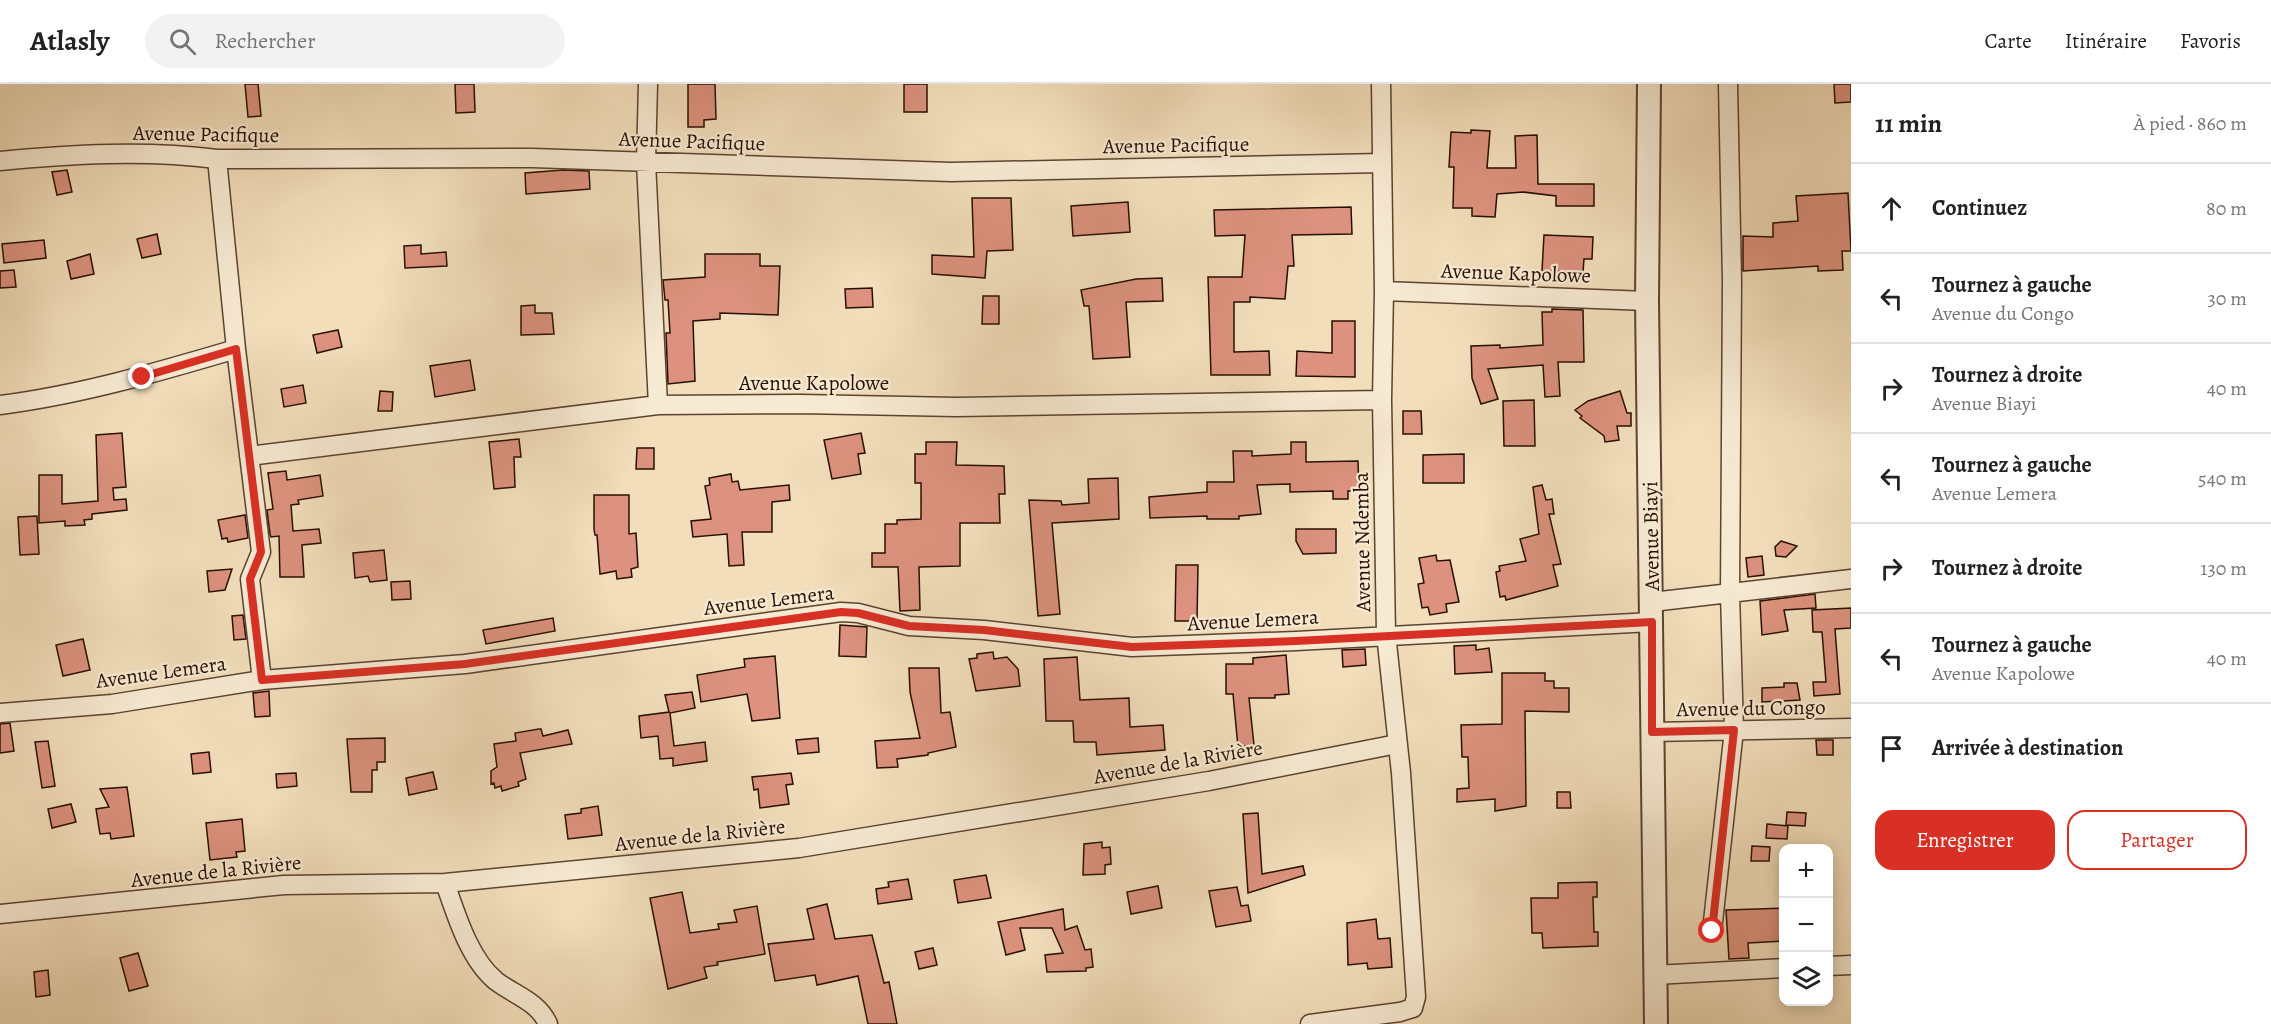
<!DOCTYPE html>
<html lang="fr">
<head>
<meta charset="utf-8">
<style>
  :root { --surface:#fff; --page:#f2f2f2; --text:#222; --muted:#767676; --line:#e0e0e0; --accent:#d93025 }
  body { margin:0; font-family:Alegreya,serif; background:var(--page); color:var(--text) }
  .controls { position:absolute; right:18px; bottom:18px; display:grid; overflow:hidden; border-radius:12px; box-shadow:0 3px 15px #0003 }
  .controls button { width:54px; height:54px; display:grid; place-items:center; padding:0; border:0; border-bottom:2px solid var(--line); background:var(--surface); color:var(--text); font:30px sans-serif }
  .stop { position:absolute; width:18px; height:18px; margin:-14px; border:4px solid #d93025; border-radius:50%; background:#fff }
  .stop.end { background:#d93025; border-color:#fff; box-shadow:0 2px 6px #0008 }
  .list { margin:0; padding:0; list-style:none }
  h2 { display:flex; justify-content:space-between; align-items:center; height:78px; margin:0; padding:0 24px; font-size:26px }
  h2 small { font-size:20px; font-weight:400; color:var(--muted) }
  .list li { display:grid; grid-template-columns:39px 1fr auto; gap:18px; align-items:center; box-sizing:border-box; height:90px; padding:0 24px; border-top:2px solid var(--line) }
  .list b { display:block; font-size:22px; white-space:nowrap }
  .list p { margin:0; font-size:20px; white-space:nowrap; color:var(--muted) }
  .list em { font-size:20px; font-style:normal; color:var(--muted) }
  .actions { display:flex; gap:12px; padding:18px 24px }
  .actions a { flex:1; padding:14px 0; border:2px solid var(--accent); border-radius:18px; text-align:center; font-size:21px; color:var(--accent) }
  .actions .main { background:var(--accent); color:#fff }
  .icon { flex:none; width:33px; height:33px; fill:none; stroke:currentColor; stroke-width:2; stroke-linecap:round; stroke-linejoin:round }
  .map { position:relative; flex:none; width:1851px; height:940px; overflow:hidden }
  header { display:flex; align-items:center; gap:36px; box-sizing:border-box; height:84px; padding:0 30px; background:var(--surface); border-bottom:2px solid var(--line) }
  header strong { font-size:28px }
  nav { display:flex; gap:33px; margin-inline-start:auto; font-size:21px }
  .search { width:420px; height:54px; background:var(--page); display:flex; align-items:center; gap:15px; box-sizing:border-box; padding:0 21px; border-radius:33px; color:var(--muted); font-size:22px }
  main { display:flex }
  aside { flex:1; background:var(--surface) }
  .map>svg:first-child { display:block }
  .building { fill:#dc927e; stroke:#290f00; stroke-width:1.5 }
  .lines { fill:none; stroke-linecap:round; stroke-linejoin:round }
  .minor-casing { stroke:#5b432f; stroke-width:21 }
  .tertiary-casing { stroke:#5b432f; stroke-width:26 }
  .minor { stroke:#f7ead3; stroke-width:18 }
  .tertiary { stroke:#f7ead3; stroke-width:22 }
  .route { stroke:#d93025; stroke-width:8 }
  .labels { text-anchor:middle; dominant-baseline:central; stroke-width:4.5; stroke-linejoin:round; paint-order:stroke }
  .street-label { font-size:21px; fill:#290f00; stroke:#f7ead3 }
</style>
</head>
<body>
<header>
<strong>Atlasly</strong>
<div class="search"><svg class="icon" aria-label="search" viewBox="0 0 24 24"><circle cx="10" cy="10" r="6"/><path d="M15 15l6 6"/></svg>Rechercher</div>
<nav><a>Carte</a><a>Itinéraire</a><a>Favoris</a></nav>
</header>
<main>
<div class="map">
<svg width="1851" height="940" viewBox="0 0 1851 940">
  <rect width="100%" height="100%" fill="#f2debb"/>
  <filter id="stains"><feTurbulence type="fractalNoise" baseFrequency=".00333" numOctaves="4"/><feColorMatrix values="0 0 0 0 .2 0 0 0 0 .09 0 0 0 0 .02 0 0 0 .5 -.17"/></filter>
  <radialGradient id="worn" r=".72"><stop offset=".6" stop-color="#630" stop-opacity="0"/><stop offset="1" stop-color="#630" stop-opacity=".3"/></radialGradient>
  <!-- building -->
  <path class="building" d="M245 0H258L261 32 248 33Z
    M455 0H474L475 28 456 29Z
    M688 0H715L716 35 704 36V43H688Z
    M904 0H927V28H904Z
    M1834 0H1851V18L1835 19Z
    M1471 46 1490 47 1487 84H1516L1515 52 1537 51 1538 100H1594V122H1556V112L1523 108 1497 110 1495 133 1472 132V124H1453L1454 83H1449L1451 48 1471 49Z
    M67 86 72 108 57 111 52 88Z
    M563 86 589 87 590 105 526 110 525 89Z
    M1848 109 1851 167H1842L1843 186 1818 187V182L1743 187V152L1773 153V139L1798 137 1796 112Z
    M972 114H1011L1013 166 987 167 985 194 932 190V171L974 173Z
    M1128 118 1130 148 1073 152 1071 122Z
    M1351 123 1352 150 1292 151 1294 182H1288L1285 215 1250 213V218H1234V268L1269 267 1270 291H1211L1208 193H1242L1245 151 1215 152 1214 126Z
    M157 150 161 170 142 174 137 155Z
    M1544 151 1593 153 1592 175H1584L1583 188 1542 187Z
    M44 156 46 174 4 179 2 160Z
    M421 161V170L446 168 447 182 405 184 404 162Z
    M90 170 94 190 71 195 67 177Z
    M705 170H760V182H780L778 231 720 229V235L693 237 695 297 668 300 666 249H670L668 216H665L663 196 705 193Z
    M14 186 16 203 0 204V187Z
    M1162 194 1163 217 1126 218 1130 273 1093 275 1089 222H1084L1081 206 1136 195Z
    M872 204 873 223 846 224 845 205Z
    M983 212H999V240H982Z
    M535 221V229H552L554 250 521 251V222Z
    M1552 225 1583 226 1584 278H1558L1560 312 1545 313 1543 281 1488 285 1498 315 1481 320 1472 294 1471 262 1500 261V264L1543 261 1542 228H1552Z
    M1332 237H1355V293L1296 292 1297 267 1332 269Z
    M338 246 342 263 317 269 313 251Z
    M470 276 475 306 435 313 430 282Z
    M303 301 306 319 284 323 281 305Z
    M380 307 393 308 392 327H378Z
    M1620 307 1627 329H1631V342H1617L1619 356 1605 358 1604 352 1580 334 1582 332 1575 326 1588 317Z
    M1534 316 1535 362H1504L1503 317Z
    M1403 327H1421L1422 350H1403Z
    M122 349 126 403 113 404 114 416 126 415 127 426 92 430V435L84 436 85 441 65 442V437L39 439V391H62V420L98 417 96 351Z
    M861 349 865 369 858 370 861 390 832 395 824 356Z
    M519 355 521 373H514L515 403 494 405 489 358Z
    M926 358H957L956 381 1004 382 1005 410H999L1000 439H960V482L919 483 920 526 900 527 898 483H872V469H885V440H897V436L921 435V399H915V370H926Z
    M1291 358H1306V378L1358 377 1359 407H1348V415H1333V407L1290 408V400L1257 401 1261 430 1239 432V435H1207V432L1150 434 1149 413 1207 408V398H1234L1233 367H1252V372L1291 370Z
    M637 364H654V385H636Z
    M1464 370V399H1423V371Z
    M286 387 287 396 320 391 323 412 298 416 299 420 291 421 293 447 319 445 321 459 302 461 304 493H280L279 452 271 453 270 450 267 426 273 425 268 389Z
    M731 390 732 398 738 397 740 406 789 401 790 416 772 418V448H742L744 481 729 482 727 450 693 453 691 437 711 435 705 402 710 401 709 394Z
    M1118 394 1119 435 1052 439 1060 530 1038 532 1029 416 1061 417 1062 421 1089 419 1088 395Z
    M1542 401 1546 416 1552 415 1554 430H1549L1561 480 1553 481 1558 502 1506 516 1505 512 1500 513 1496 488 1500 487 1499 482 1526 477 1520 455 1539 450 1533 403Z
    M594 411H629V450L636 449 638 483 631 485 632 493 617 495 616 487 600 490 597 451H595L594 445Z
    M245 431 248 454 228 458 227 454 222 455 218 436Z
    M37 432 39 470 20 471 18 433Z
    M1296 445H1336V469L1303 470 1296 457Z
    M1781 457 1797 462 1786 473 1776 472 1775 463Z
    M384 466 387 496 370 498 368 492 355 494 353 469Z
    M1436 471 1437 477 1450 476 1459 518 1446 520 1447 528 1430 531 1428 523 1422 524 1418 500 1424 499 1419 474Z
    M1762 472 1764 491 1748 493 1746 474Z
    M1176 481H1198L1197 537H1175Z
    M232 485 225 506 209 508 207 487Z
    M410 497 411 515 392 516 391 498Z
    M1815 510 1816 524 1784 526 1788 547 1762 551 1760 517Z
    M1851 524V544L1835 545 1840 610 1814 612 1813 598H1826L1822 548H1813L1812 526Z
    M243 531 246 555 234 556 232 532Z
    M553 534 555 547 486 560 483 546Z
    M840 541 867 543 866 573 839 572Z
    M83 555 90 586 63 592 56 561Z
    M1476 561V566L1489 564 1492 588 1455 590 1454 562Z
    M1365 565 1366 581 1343 583 1342 566Z
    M993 568 994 575 1007 573 1018 585 1020 602 976 607 969 575 977 574V570Z
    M1286 571 1289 610 1275 611V614H1249L1254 661 1238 663 1233 610H1226V580H1253V574Z
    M775 572 780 634 752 637 747 610 701 618 697 591 745 583 744 575Z
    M1077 573 1080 616 1129 614 1130 643 1163 641 1165 666 1097 671 1096 658H1074L1073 637H1046L1044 575Z
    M909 584H939L941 629 950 628 956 663 928 669V671L897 675 898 683 877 684 875 657 920 654 910 608Z
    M1502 589H1545V597H1554V604H1569V628L1525 627 1526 722 1495 727V715L1457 718V705L1469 704 1468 673H1462L1461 641 1502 640Z
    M1784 599H1797L1800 616 1762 618V604L1784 603Z
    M269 607 270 632 255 633 253 609Z
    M692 608 695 624 670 629 674 662 705 658 707 677 673 682V674L660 675 658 652 641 654 639 632 669 628 665 611Z
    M10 639 14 667 0 669V640Z
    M539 645H541L543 652 568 646 572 660 520 669 526 695 518 698 519 702 502 707 501 702 495 704 494 699 491 700V687L497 683 494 660 516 657 515 649Z
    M385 654V678H377V686H372V708H351L347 655Z
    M818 654 819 668 798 670 796 656Z
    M1816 656H1833V671H1817Z
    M48 657 55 702 42 704 35 658Z
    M209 668 211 688 193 690 191 670Z
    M433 688 437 705 409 711 406 694Z
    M296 689 297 702 277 704 276 690Z
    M791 689 793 700 786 701 789 720 760 724 758 705 754 706 752 693Z
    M127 703 134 752 111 755 110 749 100 750 96 725 109 723 100 705Z
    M1557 708H1570L1571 724H1557Z
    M71 720 76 738 52 744 48 725Z
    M598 722 602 751 568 755 565 731 581 729V725Z
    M1787 728 1806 729 1805 742 1786 741Z
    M1258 729 1262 790 1303 782 1305 791 1248 809 1243 730Z
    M242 735 245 767 236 768 237 773 210 776 206 739Z
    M1767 740 1788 742 1787 755 1766 754Z
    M1102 758V764L1110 763 1111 780 1105 781V790L1083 791 1084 760Z
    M1752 762 1770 763 1769 777H1751Z
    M986 791 991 814 958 819 954 796Z
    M908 795 912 815 878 820 876 805 889 803 888 798Z
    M1597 798V813H1593L1594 848H1598V862L1543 864 1542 849H1532L1531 814H1558V799Z
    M1158 802 1162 824 1131 830 1127 808Z
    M1237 803 1241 822 1248 821 1251 837 1216 843 1209 807Z
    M682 808 690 849 719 845 718 840 737 838 734 826 757 822 765 870 717 878 718 881 704 883 707 894 668 905 650 814Z
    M827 820 835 855 872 851 884 899 889 898 897 940H868L858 892 817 901 815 891 775 897 768 860 814 855 807 825Z
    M1784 824V857L1748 859 1749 874 1729 875 1726 826Z
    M1063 825 1065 846 1077 842 1085 866 1091 865 1093 883 1086 884V887L1047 888 1045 871 1063 869 1052 844H1020L1025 866 1006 871 998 838Z
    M1376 835 1378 855 1390 854 1392 883 1368 885 1367 879 1348 881 1347 839Z
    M933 864 937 881 919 885 915 868Z
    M138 869 148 902 129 907 120 874Z
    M48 886 50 911 36 913 34 888Z"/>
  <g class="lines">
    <!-- minor casing -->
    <g class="minor-casing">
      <path id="minor" d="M648 0 646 78 658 321
        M217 75 236 265 261 468 250 495 262 596
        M0 77C72 70 145 66 217 75L532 74 951 88 1382 79
        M1384 207 1647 217
        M0 321C80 311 158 288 236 265
        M249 372 658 321 800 320 957 323 1382 316
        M1652 518 1851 495
        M0 629 112 620 262 596 465 580 841 528 858 529 909 542 984 546 1132 563 1296 557 1652 538
        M1652 648 1851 644
        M445 799C456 830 469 875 496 897 514 911 538 917 548 940
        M0 830 284 801 445 799 799 764 1209 697 1397 660
        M1712 847 1734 646 1730 510 1732 197 1728 0
        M1828 882 1851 881
        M1655 891 1784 884
        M1310 940 1400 928 1413 924 1416 913 1401 689 1386 550 1382 316 1384 207 1381 0"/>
    </g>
    <!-- tertiary casing -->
    <g class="tertiary-casing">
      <path id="tertiary" d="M1649 0 1647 217 1656 940"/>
    </g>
    <!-- minor -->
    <use href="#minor" class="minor"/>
    <!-- tertiary -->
    <use href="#tertiary" class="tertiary"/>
  </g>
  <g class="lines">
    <!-- route -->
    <path class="route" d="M142 293 236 265 261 468 250 495 262 596 465 580 841 528 858 529 909 542 984 546 1132 563 1296 557 1652 538V648L1734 646 1712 847"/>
  </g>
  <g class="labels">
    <!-- street labels -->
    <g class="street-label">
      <text transform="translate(206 50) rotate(1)">Avenue Pacifique</text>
      <text transform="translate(692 57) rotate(2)">Avenue Pacifique</text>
      <text transform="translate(1176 61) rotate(-1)">Avenue Pacifique</text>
      <text transform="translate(1516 189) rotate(2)">Avenue Kapolowe</text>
      <text x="814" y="299">Avenue Kapolowe</text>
      <text transform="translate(1651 452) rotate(-91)">Avenue Biayi</text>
      <text transform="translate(1362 458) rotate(-91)">Avenue Ndemba</text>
      <text transform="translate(769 516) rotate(-7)">Avenue Lemera</text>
      <text transform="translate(1253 536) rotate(-3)">Avenue Lemera</text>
      <text transform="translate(161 588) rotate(-8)">Avenue Lemera</text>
      <text transform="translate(1751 624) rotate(-1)">Avenue du Congo</text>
      <text transform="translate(1178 678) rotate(-10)">Avenue de la Rivière</text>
      <text transform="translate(700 751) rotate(-6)">Avenue de la Rivière</text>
      <text transform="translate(216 787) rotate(-6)">Avenue de la Rivière</text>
    </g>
  </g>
  <rect width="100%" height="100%" filter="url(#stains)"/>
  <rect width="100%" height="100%" fill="url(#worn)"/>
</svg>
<div class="controls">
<button>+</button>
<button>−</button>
<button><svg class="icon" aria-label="layers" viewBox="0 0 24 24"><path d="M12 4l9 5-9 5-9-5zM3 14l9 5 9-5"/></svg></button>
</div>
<div class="stop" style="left:1712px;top:847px"></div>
<div class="stop end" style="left:142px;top:293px"></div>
</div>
<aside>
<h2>11 min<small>À pied · 860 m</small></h2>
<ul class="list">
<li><svg class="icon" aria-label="ahead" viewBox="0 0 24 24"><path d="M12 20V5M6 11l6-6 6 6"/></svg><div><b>Continuez</b></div><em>80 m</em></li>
<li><svg class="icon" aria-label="left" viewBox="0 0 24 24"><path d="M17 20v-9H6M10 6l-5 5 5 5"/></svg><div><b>Tournez à gauche</b><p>Avenue du Congo</p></div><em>30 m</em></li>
<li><svg class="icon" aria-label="right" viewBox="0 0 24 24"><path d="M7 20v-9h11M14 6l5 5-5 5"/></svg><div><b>Tournez à droite</b><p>Avenue Biayi</p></div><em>40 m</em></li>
<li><svg class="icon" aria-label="left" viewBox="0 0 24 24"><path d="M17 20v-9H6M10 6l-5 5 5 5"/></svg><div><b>Tournez à gauche</b><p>Avenue Lemera</p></div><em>540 m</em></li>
<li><svg class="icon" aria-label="right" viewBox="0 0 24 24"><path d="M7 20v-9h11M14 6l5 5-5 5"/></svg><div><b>Tournez à droite</b></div><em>130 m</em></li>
<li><svg class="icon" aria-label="left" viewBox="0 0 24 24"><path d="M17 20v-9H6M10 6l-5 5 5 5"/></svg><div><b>Tournez à gauche</b><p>Avenue Kapolowe</p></div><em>40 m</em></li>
<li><svg class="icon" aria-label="arrive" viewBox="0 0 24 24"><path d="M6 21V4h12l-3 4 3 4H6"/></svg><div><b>Arrivée à destination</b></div></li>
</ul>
<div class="actions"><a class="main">Enregistrer</a><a>Partager</a></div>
</aside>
</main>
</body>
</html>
